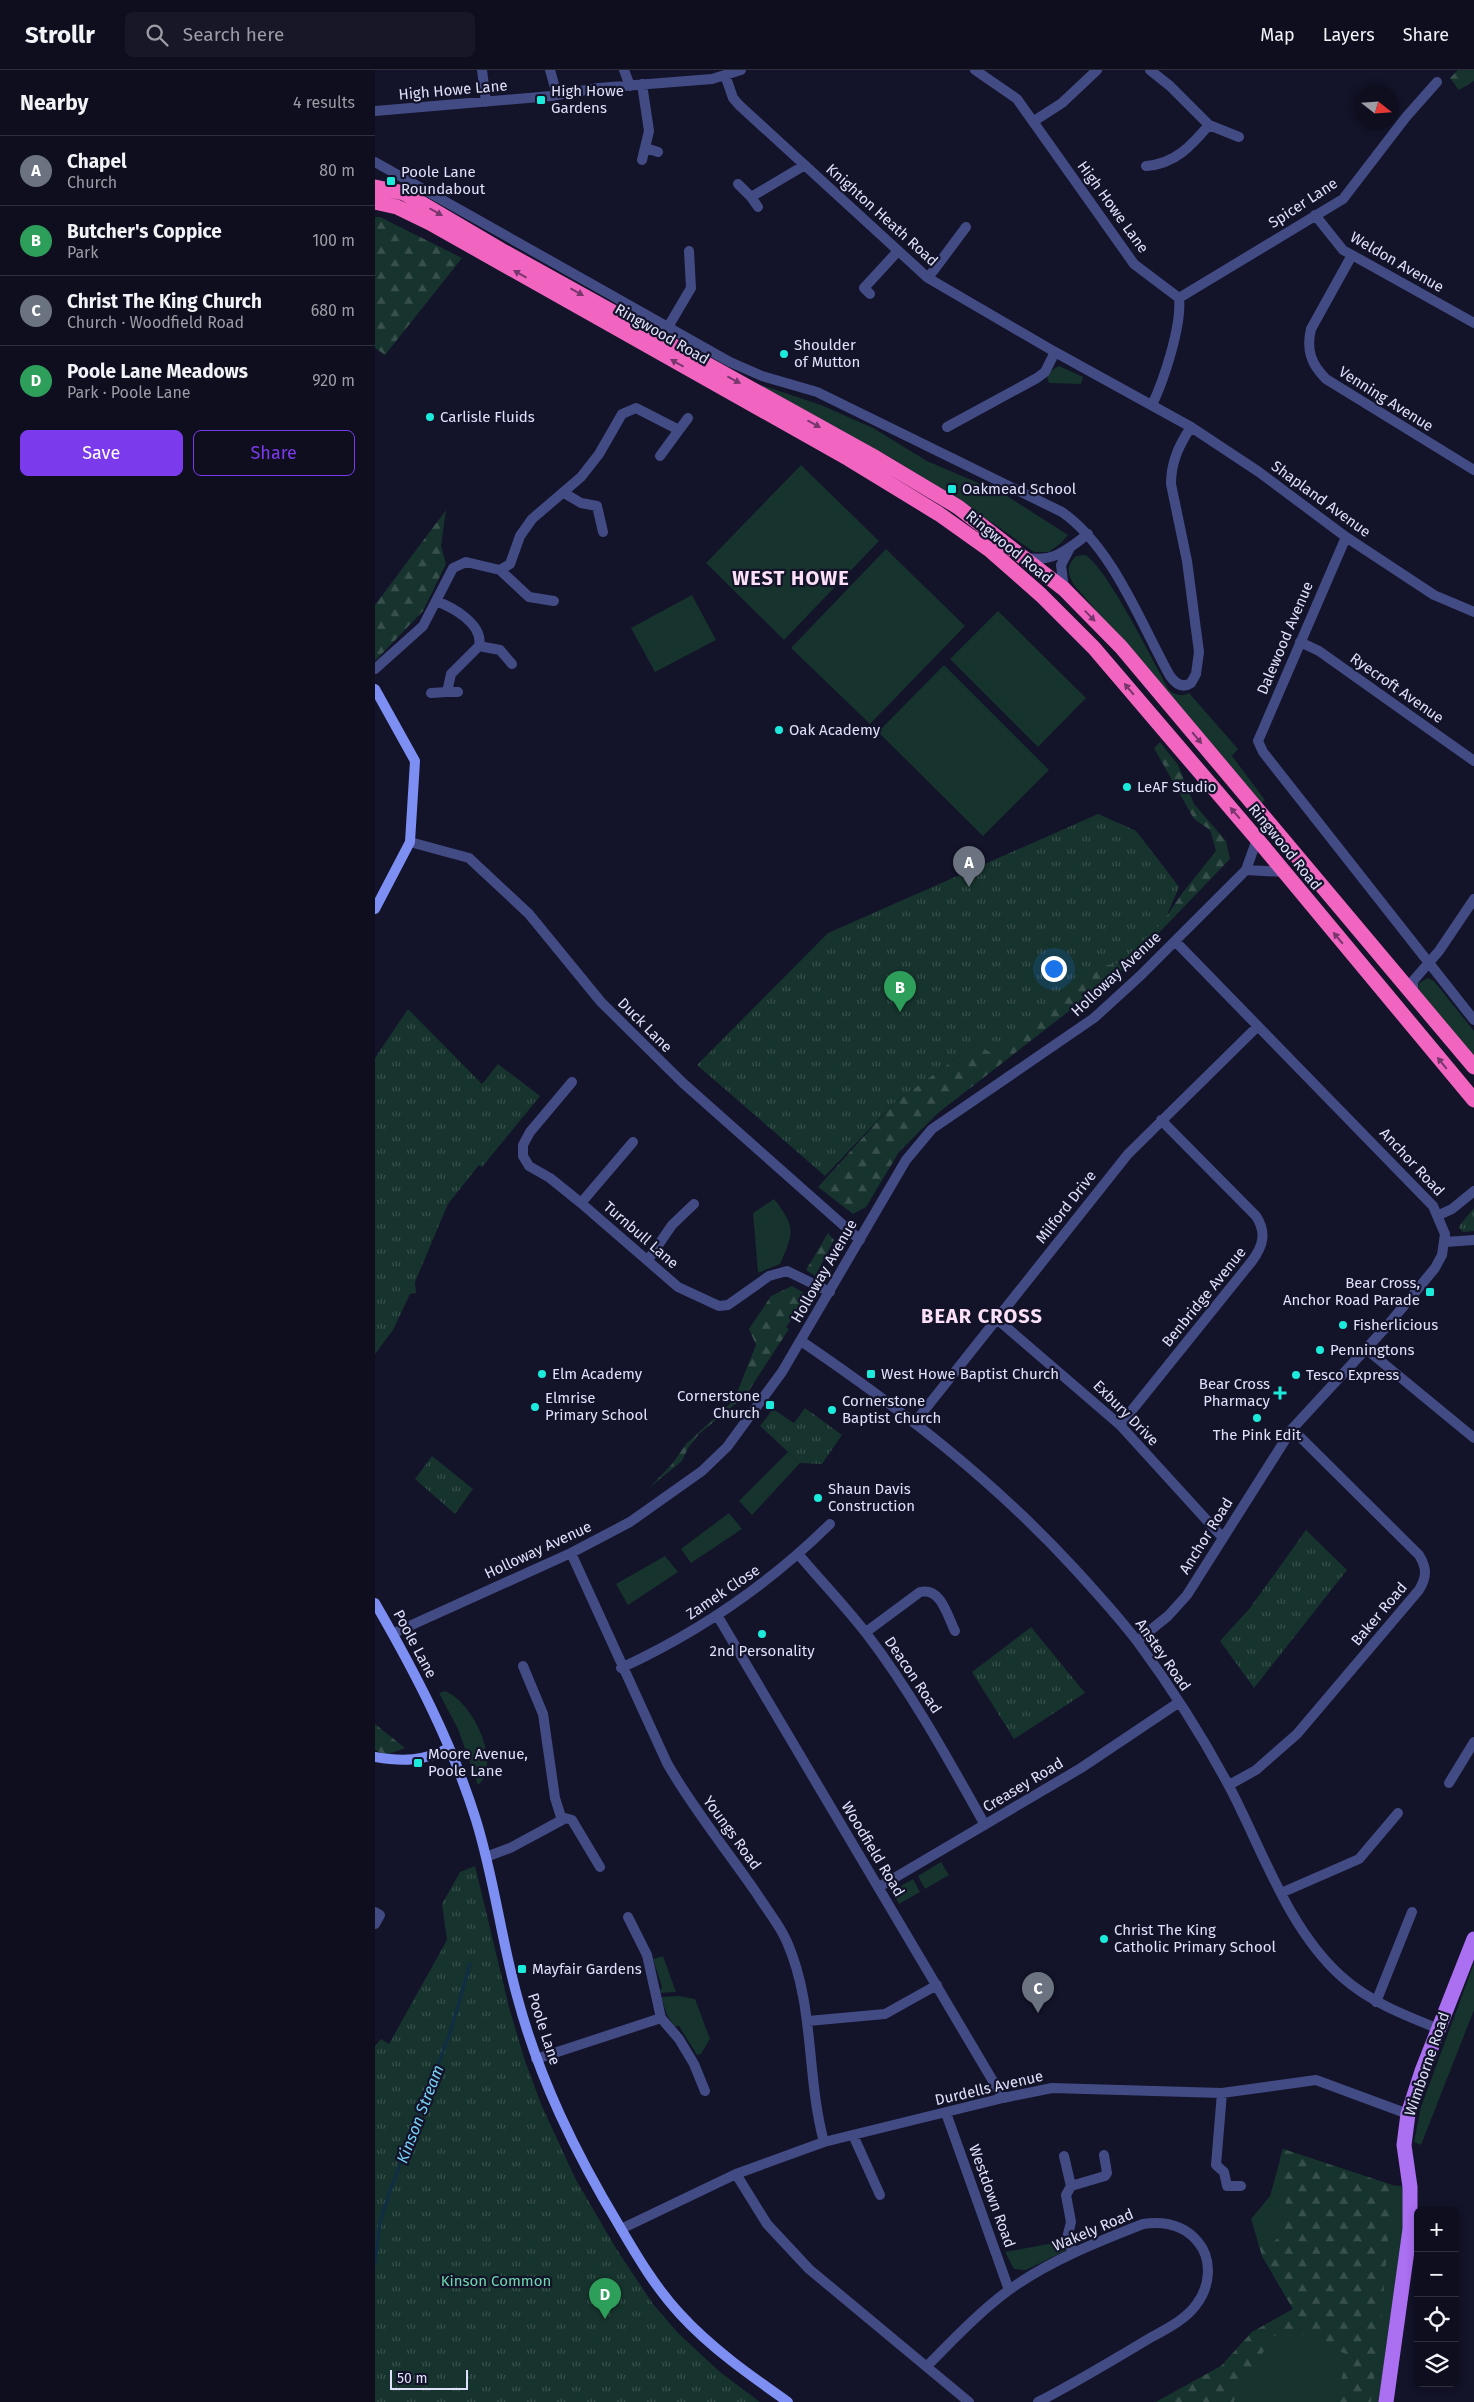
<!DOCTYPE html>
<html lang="en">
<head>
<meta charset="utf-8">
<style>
  :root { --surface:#0e0e1f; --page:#171728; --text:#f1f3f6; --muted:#9b9ca4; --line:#2e2e3d; --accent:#7c3aed }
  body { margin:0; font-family:"Fira Sans",sans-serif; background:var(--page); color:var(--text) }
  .controls { position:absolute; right:15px; bottom:15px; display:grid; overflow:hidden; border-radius:8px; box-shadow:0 2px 8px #0003 }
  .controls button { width:45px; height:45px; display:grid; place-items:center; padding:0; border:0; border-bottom:1px solid var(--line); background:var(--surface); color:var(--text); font:25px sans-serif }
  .compass { position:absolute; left:979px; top:15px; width:45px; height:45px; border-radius:50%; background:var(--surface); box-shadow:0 2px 8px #0003; rotate:107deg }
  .scale { position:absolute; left:15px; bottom:12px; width:78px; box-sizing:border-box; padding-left:5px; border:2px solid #dfe0fc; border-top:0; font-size:14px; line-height:18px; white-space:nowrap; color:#dfe0fc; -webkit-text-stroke:4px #131329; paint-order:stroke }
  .you { position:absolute; left:678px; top:898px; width:18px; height:18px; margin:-12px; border:4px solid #fff; border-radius:50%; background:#1a73e8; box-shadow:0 0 0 8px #1a73e833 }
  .badge { display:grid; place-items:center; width:32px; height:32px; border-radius:50%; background:var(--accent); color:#fff; font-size:16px; font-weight:700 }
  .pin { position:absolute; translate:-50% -41px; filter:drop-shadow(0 1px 2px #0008) }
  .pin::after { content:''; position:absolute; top:26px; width:18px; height:15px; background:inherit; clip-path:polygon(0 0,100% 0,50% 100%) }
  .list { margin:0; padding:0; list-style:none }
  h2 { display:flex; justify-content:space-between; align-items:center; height:65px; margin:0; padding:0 20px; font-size:21px }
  h2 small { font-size:16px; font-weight:400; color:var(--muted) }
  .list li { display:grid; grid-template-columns:32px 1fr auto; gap:15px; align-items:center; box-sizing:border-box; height:70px; padding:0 20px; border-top:1px solid var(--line) }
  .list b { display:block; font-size:19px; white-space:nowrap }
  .list p { margin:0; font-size:16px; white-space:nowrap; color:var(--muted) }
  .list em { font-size:16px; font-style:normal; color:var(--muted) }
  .actions { display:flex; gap:10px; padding:15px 20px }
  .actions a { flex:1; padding:11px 0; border:1px solid var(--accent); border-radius:8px; text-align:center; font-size:18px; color:var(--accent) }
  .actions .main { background:var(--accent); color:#fff }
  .icon { flex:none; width:28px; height:28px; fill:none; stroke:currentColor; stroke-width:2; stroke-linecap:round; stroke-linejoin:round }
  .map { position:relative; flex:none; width:1099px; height:2332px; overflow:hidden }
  header { display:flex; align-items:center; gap:30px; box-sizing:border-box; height:70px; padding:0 25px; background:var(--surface); border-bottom:1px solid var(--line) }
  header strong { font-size:24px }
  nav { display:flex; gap:28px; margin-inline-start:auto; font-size:18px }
  .search { width:350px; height:45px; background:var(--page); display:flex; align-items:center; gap:12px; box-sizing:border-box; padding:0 18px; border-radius:8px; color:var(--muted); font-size:19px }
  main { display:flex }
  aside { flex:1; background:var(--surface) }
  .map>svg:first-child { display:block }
  .grass { fill:#17332d }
  .forest { fill:url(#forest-firs) }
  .park { fill:url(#park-tufts) }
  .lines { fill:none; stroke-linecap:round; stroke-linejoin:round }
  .stream { stroke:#102d46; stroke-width:3 }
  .street { stroke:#434b84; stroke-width:10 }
  .secondary { stroke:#7e8ff4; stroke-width:10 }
  .primary { stroke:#ab6ff2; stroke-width:15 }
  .highway { stroke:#f164c0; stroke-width:15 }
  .oneway { fill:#77376d }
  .poi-dot { fill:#1cebdc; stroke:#131329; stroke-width:2 }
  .labels { text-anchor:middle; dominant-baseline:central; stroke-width:4.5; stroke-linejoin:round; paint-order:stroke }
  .street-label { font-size:15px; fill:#dfe0fc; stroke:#131329 }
  .poi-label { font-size:15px; fill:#dfe0fc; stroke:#131329; text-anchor:start }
  .park-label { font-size:15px; fill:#6fd7ac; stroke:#131329 }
  .water-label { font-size:16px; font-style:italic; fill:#76cef3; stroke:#131329 }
  .district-label { font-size:20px; font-weight:bold; letter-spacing:1px; fill:#fce0f7; stroke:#131329 }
</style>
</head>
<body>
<header>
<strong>Strollr</strong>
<div class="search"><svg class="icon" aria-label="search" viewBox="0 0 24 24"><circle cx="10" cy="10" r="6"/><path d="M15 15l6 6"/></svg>Search here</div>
<nav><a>Map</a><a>Layers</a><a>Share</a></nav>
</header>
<main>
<aside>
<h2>Nearby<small>4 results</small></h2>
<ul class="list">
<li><span class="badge" style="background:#6b7280">A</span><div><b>Chapel</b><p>Church</p></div><em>80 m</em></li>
<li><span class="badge" style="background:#2e9e5b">B</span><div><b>Butcher's Coppice</b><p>Park</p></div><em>100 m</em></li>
<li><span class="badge" style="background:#6b7280">C</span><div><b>Christ The King Church</b><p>Church · Woodfield Road</p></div><em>680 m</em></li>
<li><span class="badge" style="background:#2e9e5b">D</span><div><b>Poole Lane Meadows</b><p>Park · Poole Lane</p></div><em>920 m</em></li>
</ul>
<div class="actions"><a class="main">Save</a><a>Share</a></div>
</aside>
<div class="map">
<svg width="1099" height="2332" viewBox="0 0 1099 2332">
  <defs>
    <pattern id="forest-firs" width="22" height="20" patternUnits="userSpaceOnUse" patternTransform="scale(1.25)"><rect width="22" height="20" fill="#17332d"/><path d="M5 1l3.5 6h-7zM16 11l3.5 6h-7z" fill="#38504c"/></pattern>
    <pattern id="park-tufts" width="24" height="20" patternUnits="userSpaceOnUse" patternTransform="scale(1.25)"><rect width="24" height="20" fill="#17332d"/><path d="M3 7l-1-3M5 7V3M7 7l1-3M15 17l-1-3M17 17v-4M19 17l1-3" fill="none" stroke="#38504c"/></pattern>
  </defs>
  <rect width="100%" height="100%" fill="#131329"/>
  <!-- grass -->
  <path class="grass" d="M684 296 708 307 706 314 674 313 672 307 677 300Z
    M380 313 446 335 498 358 552 391 629 424 693 465 686 473 674 482H659L619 454 520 390Z
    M426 395 504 471 409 570 331 493Z
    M511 479 590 556 495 654 416 578Z
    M710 485C732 497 779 593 794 620 801 625 806 627 814 623L863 679 857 686 890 730 887 733 699 515C692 502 691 497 701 486Z
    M317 525 341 570 280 602 256 558Z
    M623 541 711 628 663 677 575 589Z
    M569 595 674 700 608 766 503 662Z
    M1053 908 1059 911 1099 961V988L1043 919 1044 913Z
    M399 1129C421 1157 419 1163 405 1194L383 1203 378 1143Z
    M413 1382 425 1393 377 1445 364 1431Z
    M354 1443 367 1459 316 1493 306 1479Z
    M290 1486 303 1502 253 1535 241 1514Z
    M70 1621C97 1631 128 1693 103 1715L83 1659 64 1623Z
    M566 1792 574 1805 550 1819 543 1806Z
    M538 1809 545 1822 524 1834 521 1828 522 1818Z
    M288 1886 301 1922 284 1923 287 1917 278 1889Z
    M1099 1893V1940L1046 2075 1039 2072 1046 2037Z
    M304 1926 320 1929 335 1969 326 1984 322 1985 304 1956H299L292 1945 286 1927Z
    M908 2079 1017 2115 1035 2117 1011 2332H781L846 2296 877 2262 918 2239 887 2186 876 2149 895 2126Z
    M689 2171 692 2180 651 2200 639 2199 630 2182Z"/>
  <!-- forest -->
  <path class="forest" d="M1083 0H1099V11L1084 20 1075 8Z
    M0 147H5L87 188 10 285 0 278Z
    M71 440 66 476 71 494 48 541 0 591V535Z
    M785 672 803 695 819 734 851 771 855 789 752 896 563 1043 524 1082 491 1137 478 1144 443 1117 520 1032 601 974 723 744 761 761 804 817 791 847 808 822 841 781 835 760 819 749 779 678Z
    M453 1163 459 1170 440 1206 431 1200Z
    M417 1216 429 1223 425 1238 411 1257 414 1259 371 1325 324 1364 313 1378 307 1391 274 1418 297 1394 311 1374 359 1330 381 1275 374 1259 396 1226Z
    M0 1654 30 1678 11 1685 0 1680Z
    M908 2079 1017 2115 1007 2243 996 2332H960L973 2285 921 2262 897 2266 879 2299 862 2314 859 2332H781L846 2296 877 2262 918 2239 887 2186 884 2175 897 2173 910 2162 911 2119 905 2088Z"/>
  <!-- park -->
  <path class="park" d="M723 744 761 761 804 817 789 851 744 893 728 896 621 986 601 974 520 1032 450 1106 322 995 453 863Z
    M33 939 107 1014 123 994 165 1026 107 1097 104 1095 73 1134 40 1212 41 1223 35 1224 18 1260 0 1284V988Z
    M1099 1138V1161L1088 1162 1084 1158V1156Z
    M430 1338 467 1365 447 1394 425 1393 385 1356 398 1339 419 1353Z
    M57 1386 98 1419 80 1444 40 1409Z
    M931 1460 972 1500 879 1618 845 1571 875 1538Z
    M656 1557 710 1623 639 1669 597 1602Z
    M100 1796 134 1937 149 1988 166 2034 201 2110 242 2180 278 2234 303 2263 345 2302 385 2332H0V1976L6 1969 14 1974 72 1870 67 1834 85 1802Z"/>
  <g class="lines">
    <!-- stream -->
    <path class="stream" d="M0 2194 5 2152 15 2121 75 1963 95 1894"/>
    <!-- street -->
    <path class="street" d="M107 0 111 32
      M175 0 182 25
      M249 0 255 16
      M600 0 642 29 759 194 804 228C807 255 789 310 777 335
      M775 0 795 16 834 55 864 67
      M350 5 358 28 364 35 553 208 680 282 816 357 884 402 971 467 1059 525 1099 542
      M0 41 176 26 223 18 337 9 366 0
      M659 51 687 33 722 0
      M271 78 283 82
      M267 90 274 61 267 14
      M0 92 355 292 387 306 442 322 687 442C738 478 765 552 795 606 800 613 807 619 816 613L821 604 824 582 812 491 796 414C796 392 804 375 816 357
      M771 96C800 94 816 76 834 55
      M363 114 376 127
      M383 137 376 127 430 95
      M940 145 968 180 1099 253
      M977 185 936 259C931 280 936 294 951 309L1099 400
      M553 208 591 157
      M495 224 489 218 522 182
      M804 228 968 129 1031 47 1062 12
      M293 257 316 218 314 181
      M572 357 662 308 670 302 680 282
      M285 386 304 360
      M189 423 206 433 222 436 228 462
      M971 467 883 671 888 682 1099 950
      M652 488C679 492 692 480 713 464
      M125 500 154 527 179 531
      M689 519 686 495 695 478
      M61 531C77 537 109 554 104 576L76 604 72 622H83
      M925 572 944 581 1099 691
      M104 576 125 580 137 594
      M0 599 48 556 78 498 91 492 125 500 135 494 145 466 157 449 206 407 224 384 247 344 261 338 304 360 313 348
      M56 623 72 622
      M882 769 871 800 909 802
      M35 772 94 788 154 844 226 932 308 1013 485 1170
      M1038 925V911L1064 881 1099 829
      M197 1012 155 1062 148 1075V1086L154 1096 175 1108 206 1133 303 1217 344 1236 353 1235 394 1206 412 1201 455 1222
      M206 1133 258 1072
      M1064 1145 1077 1139 1099 1121
      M1070 1172 1099 1170
      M273 1190 297 1155 319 1134
      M623 1250 745 1355 848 1468
      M426 1271C526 1339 617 1409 699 1498 721 1522 743 1546 762 1571 796 1617 828 1667 855 1718 888 1781 913 1859 967 1907 995 1932 1029 1945 1064 1959
      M991 1279 1099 1368
      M540 1352 753 1084 883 956
      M745 1355 877 1191C888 1176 892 1163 881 1146L786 1050
      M196 1483 292 1693C318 1739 352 1780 382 1824 392 1840 405 1855 412 1872 440 1936 431 2006 449 2072
      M424 1485C446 1511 470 1536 491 1563 537 1623 573 1689 610 1755
      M342 1545 628 2028
      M491 1562 545 1522C566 1517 572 1545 580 1561
      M19 1563 196 1483 255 1452 327 1401 352 1377 407 1302 531 1090 557 1059 719 948 765 906 871 800
      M762 1571 793 1546 812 1525 917 1359 1013 1255 1060 1198 1067 1185 1070 1164 1058 1136 800 871
      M148 1596 168 1644 180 1728 187 1750 190 1748 197 1750 225 1797
      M246 1598C324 1562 394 1514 455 1454
      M1074 1713 1099 1672
      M854 1715 881 1700 922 1664 1044 1520C1052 1507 1052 1498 1044 1485L917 1359
      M111 1787 135 1778 187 1750
      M504 1817 706 1698 803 1633
      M906 1823 984 1789 1023 1743
      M0 1842 5 1845 0 1854
      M253 1847 272 1885 286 1948 304 1969 319 1994 330 2021
      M1001 1932 1037 1842
      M433 1951 510 1944 562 1915
      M161 1989 286 1948
      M847 2023 841 2095 849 2102 852 2116H866
      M571 2043 634 2220
      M478 2065 505 2125
      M689 2086 696 2116 691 2125 696 2152 692 2168 698 2183
      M361 2104 392 2154 434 2199 594 2332
      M696 2116 730 2106 732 2103 729 2085
      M246 2159 361 2104 449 2072 628 2028 677 2018 847 2023 941 2010 1033 2044
      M552 2296C578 2270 604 2242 634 2220 674 2191 722 2172 768 2154 789 2151 809 2155 823 2172 838 2190 835 2217 821 2235 810 2250 791 2259 775 2268 738 2290 702 2312 663 2332"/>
    <!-- secondary -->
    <path class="secondary" d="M0 619 40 691 35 772 0 839
      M0 1533C40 1602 77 1673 101 1750 119 1808 126 1868 142 1926 164 2009 201 2084 245 2157 263 2188 281 2218 305 2244 336 2278 376 2306 413 2332
      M0 1687C28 1692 49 1691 74 1678"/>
    <!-- primary -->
    <path class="primary" d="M1011 2332 1035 2159V2117L1029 2075 1033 2044 1047 2001 1099 1869"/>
    <!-- highway -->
    <path class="highway" d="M0 117 29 123 126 180 496 385 583 437 689 519 746 577 1099 997
      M0 132 22 137 55 153 474 389 564 444 616 481 666 525 719 578 882 769 1099 1030"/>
  </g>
  <!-- one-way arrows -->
  <defs><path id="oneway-solid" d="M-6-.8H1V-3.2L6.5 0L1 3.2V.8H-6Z" transform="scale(1.25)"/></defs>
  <g class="oneway">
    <use href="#oneway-solid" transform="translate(61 142) rotate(30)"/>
    <use href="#oneway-solid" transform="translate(145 204) rotate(-151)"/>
    <use href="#oneway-solid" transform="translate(202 222) rotate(29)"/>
    <use href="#oneway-solid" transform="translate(302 293) rotate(-151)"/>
    <use href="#oneway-solid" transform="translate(359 310) rotate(28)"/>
    <use href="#oneway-solid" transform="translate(439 354) rotate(29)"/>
    <use href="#oneway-solid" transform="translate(715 546) rotate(46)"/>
    <use href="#oneway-solid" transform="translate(754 619) rotate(-130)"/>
    <use href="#oneway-solid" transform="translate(822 668) rotate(50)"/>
    <use href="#oneway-solid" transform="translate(860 743) rotate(-131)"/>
    <use href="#oneway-solid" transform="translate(963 868) rotate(-130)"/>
    <use href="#oneway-solid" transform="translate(1067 993) rotate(-129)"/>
  </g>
  <!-- markers -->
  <g class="poi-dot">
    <rect x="161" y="25" width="10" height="10" rx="2.5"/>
    <rect x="11" y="106" width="10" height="10" rx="2.5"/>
    <circle cx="409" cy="284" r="5"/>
    <circle cx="55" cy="347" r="5"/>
    <rect x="572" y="414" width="10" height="10" rx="2.5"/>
    <circle cx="404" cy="660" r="5"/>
    <circle cx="752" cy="717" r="5"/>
    <rect x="1050" y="1217" width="10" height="10" rx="2.5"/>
    <circle cx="968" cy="1255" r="5"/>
    <circle cx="945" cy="1280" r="5"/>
    <circle cx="167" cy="1304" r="5"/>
    <rect x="491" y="1299" width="10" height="10" rx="2.5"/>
    <circle cx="921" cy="1305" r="5"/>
    <path d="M902.5 1315.5h5v5h5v5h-5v5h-5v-5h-5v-5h5z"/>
    <rect x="390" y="1330" width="10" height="10" rx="2.5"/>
    <circle cx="160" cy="1337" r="5"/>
    <circle cx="457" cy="1340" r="5"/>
    <circle cx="882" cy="1348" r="5"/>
    <circle cx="443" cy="1428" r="5"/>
    <circle cx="387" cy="1564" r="5"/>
    <rect x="38" y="1688" width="10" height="10" rx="2.5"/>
    <circle cx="729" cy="1869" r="5"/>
    <rect x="142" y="1894" width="10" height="10" rx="2.5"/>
  </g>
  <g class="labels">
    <!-- street labels -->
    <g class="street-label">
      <text transform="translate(78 20) rotate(-5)">High Howe Lane</text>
      <text transform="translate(928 133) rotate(-33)">Spicer Lane</text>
      <text transform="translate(738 137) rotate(54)">High Howe Lane</text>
      <text transform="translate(507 145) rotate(42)">Knighton Heath Road</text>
      <text transform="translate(1022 192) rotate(30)">Weldon Avenue</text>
      <text transform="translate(287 264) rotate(30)">Ringwood Road</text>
      <text transform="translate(1011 329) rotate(32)">Venning Avenue</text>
      <text transform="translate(946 429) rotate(36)">Shapland Avenue</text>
      <text transform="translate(634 477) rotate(39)">Ringwood Road</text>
      <text transform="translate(910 568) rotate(-67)">Dalewood Avenue</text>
      <text transform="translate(1022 618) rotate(35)">Ryecroft Avenue</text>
      <text transform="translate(910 777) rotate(51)">Ringwood Road</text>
      <text transform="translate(741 904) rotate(-43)">Holloway Avenue</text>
      <text transform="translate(270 955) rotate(45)">Duck Lane</text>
      <text transform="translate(1037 1092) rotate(47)">Anchor Road</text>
      <text transform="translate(691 1137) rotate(-52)">Milford Drive</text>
      <text transform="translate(266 1165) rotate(41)">Turnbull Lane</text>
      <text transform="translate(449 1201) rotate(-60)">Holloway Avenue</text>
      <text transform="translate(829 1227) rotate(-51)">Benbridge Avenue</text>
      <text transform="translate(751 1343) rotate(45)">Exbury Drive</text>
      <text transform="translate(831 1466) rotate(-58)">Anchor Road</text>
      <text transform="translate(163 1480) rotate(-25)">Holloway Avenue</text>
      <text transform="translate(348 1522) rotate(-34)">Zamek Close</text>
      <text transform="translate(1004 1544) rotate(-50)">Baker Road</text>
      <text transform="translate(40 1574) rotate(62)">Poole Lane</text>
      <text transform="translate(788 1585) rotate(55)">Anstey Road</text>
      <text transform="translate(538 1605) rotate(56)">Deacon Road</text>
      <text transform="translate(648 1715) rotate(-31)">Creasey Road</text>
      <text transform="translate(357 1763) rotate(54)">Youngs Road</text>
      <text transform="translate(498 1779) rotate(59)">Woodfield Road</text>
      <text transform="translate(169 1959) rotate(72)">Poole Lane</text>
      <text transform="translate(1052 1994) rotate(-71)">Wimborne Road</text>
      <text transform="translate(614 2018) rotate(-13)">Durdells Avenue</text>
      <text transform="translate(617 2126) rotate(70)">Westdown Road</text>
      <text transform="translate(718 2160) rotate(-23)">Wakely Road</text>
    </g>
    <!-- poi labels -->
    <g class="poi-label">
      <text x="176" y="21">High Howe<tspan x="176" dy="17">Gardens</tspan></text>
      <text x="26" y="102">Poole Lane<tspan x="26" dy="17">Roundabout</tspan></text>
      <text x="419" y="275">Shoulder<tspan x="419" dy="17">of Mutton</tspan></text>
      <text x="65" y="347">Carlisle Fluids</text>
      <text x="587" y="419">Oakmead School</text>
      <text x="414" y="660">Oak Academy</text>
      <text x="762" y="717">LeAF Studio</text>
      <text x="1045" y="1213" text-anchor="end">Bear Cross,<tspan x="1045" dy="17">Anchor Road Parade</tspan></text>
      <text x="978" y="1255">Fisherlicious</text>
      <text x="955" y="1280">Penningtons</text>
      <text x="177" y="1304">Elm Academy</text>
      <text x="506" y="1304">West Howe Baptist Church</text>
      <text x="931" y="1305">Tesco Express</text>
      <text x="895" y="1314" text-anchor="end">Bear Cross<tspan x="895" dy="17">Pharmacy</tspan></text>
      <text x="385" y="1326" text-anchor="end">Cornerstone<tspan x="385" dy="17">Church</tspan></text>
      <text x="170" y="1328">Elmrise<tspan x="170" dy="17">Primary School</tspan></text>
      <text x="467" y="1331">Cornerstone<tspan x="467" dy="17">Baptist Church</tspan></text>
      <text x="882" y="1365" text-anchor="middle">The Pink Edit</text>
      <text x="453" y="1419">Shaun Davis<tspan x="453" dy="17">Construction</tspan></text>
      <text x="387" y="1581" text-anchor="middle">2nd Personality</text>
      <text x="53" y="1684">Moore Avenue,<tspan x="53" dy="17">Poole Lane</tspan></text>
      <text x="739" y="1860">Christ The King<tspan x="739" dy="17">Catholic Primary School</tspan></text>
      <text x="157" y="1899">Mayfair Gardens</text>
    </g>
    <!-- park labels -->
    <g class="park-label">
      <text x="121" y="2211">Kinson Common</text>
    </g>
    <!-- water labels -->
    <g class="water-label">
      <text transform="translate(45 2044) rotate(-69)">Kinson Stream</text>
    </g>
    <!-- district labels -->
    <g class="district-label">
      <text x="416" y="508">WEST HOWE</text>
      <text x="607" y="1246">BEAR CROSS</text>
    </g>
  </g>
</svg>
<div class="controls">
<button>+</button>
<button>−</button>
<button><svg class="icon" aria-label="locate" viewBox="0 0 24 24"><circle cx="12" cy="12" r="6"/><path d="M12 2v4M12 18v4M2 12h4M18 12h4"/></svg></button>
<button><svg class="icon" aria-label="layers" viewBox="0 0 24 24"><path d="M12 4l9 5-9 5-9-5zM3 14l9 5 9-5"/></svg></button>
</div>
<svg class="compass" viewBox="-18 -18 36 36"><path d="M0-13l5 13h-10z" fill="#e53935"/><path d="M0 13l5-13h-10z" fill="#9b9ca4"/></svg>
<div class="scale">50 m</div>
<div class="you"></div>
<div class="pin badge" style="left:594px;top:817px;background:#6b7280">A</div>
<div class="pin badge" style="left:525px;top:942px;background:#2e9e5b">B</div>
<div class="pin badge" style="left:663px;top:1943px;background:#6b7280">C</div>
<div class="pin badge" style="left:230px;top:2249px;background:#2e9e5b">D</div>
</div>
</main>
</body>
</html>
